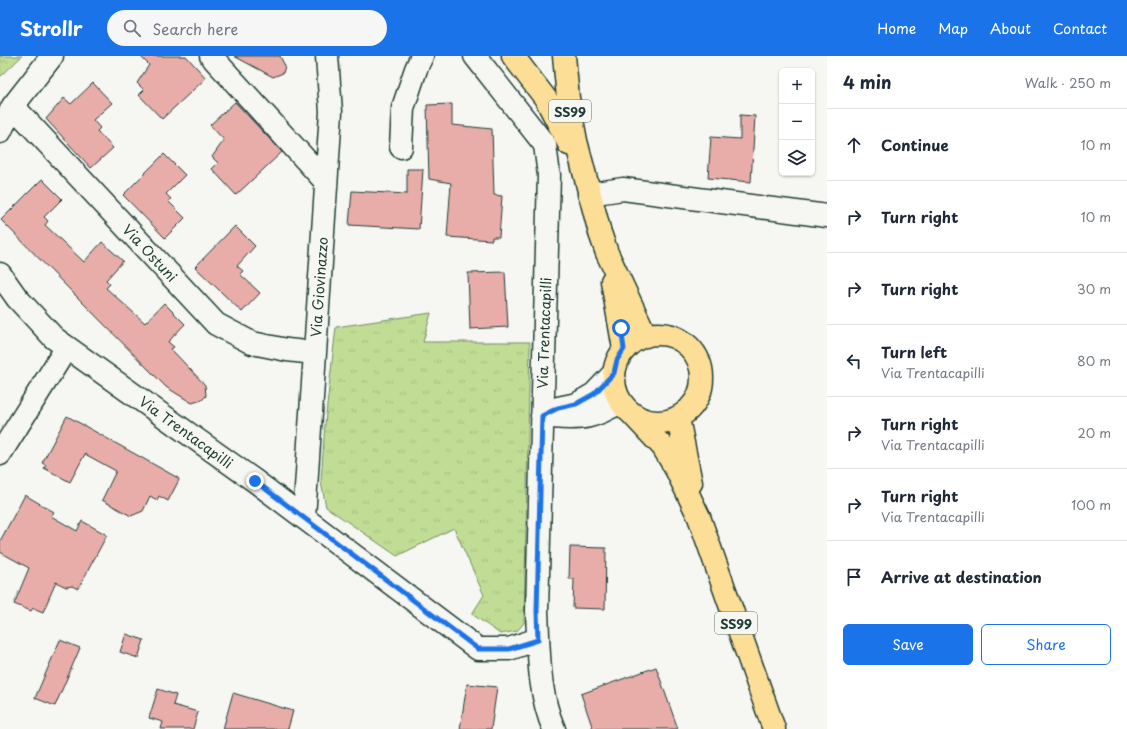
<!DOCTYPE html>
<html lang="en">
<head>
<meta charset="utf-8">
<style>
  :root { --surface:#fff; --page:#f6f6f7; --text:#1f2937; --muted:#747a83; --line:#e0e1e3; --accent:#1a73e8 }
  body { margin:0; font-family:"Playpen Sans",sans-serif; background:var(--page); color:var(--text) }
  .controls { position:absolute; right:12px; top:12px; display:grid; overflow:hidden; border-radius:6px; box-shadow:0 1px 3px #0004 }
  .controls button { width:36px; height:36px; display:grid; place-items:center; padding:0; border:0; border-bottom:1px solid var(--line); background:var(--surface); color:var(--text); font:20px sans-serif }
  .stop { position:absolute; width:12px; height:12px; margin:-9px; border:3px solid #1a73e8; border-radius:50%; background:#fff }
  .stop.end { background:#1a73e8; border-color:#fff; box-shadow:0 1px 4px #0008 }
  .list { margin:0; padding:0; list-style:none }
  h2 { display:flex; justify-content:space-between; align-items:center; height:52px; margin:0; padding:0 16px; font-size:17px }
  h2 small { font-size:13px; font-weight:400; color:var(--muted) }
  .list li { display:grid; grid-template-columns:26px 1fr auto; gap:12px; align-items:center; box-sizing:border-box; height:72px; padding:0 16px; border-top:1px solid var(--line) }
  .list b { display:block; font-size:15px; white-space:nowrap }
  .list p { margin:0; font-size:13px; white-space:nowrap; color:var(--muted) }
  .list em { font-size:13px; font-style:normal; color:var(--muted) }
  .actions { display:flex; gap:8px; padding:12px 16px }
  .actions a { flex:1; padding:9px 0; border:1px solid var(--accent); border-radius:6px; text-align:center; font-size:14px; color:var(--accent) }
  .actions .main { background:var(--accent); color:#fff }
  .icon { flex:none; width:22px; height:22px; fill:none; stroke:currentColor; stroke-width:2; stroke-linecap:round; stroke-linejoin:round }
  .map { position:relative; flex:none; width:827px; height:673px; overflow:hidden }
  header { display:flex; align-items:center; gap:24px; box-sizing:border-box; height:56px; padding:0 20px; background:var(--accent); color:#fff }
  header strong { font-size:19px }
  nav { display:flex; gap:22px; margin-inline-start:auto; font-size:14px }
  .search { width:280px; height:36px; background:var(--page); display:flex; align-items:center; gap:10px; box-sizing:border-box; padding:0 14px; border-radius:22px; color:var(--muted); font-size:15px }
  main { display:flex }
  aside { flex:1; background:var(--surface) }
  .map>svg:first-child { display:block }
  .grass { fill:url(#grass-tufts); stroke:#708d64 }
  .building { fill:#e8ada9; stroke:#1f3d34 }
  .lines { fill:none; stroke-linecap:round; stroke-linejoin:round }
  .minor-casing { stroke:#1f3d34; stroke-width:25 }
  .major-casing { stroke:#1f3d34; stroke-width:25 }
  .minor { stroke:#f6f6f2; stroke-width:22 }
  .major { stroke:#fcde96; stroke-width:22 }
  .route { stroke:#1a73e8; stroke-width:5 }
  .labels { text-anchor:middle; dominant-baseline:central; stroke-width:3.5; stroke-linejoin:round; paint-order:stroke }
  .shield { fill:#f6f6f2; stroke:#60746d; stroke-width:1 }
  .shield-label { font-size:13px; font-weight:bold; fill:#1f3d34 }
  .street-label { font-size:14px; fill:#1f3d34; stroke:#f6f6f2 }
</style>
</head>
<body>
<header>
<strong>Strollr</strong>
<div class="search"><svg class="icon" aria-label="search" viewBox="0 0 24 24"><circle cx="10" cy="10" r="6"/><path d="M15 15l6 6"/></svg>Search here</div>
<nav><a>Home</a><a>Map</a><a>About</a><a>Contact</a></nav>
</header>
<main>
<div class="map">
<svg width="827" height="673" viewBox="0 0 827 673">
  <defs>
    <pattern id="grass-tufts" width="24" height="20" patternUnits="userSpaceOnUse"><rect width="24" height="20" fill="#c1dd95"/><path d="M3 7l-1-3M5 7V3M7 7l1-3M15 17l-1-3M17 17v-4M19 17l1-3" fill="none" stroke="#a5bf81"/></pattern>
  </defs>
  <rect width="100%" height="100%" fill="#f6f6f2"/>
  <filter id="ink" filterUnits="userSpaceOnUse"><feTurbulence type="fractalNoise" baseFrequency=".025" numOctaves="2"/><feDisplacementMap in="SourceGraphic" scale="8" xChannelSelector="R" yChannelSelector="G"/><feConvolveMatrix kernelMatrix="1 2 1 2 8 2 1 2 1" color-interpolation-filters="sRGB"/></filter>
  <g filter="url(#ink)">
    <!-- grass -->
    <path class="grass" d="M0 0H22L0 21Z
      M431 257 423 286H530L524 567 517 575 500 578 472 558 484 539 454 472 397 500 326 451 321 426 325 367 336 271Z"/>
    <!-- building -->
    <path class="building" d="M140 0H186L206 22 162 63 139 39 144 34 137 27 149 9Z
      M234 0H280L285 10 283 17 273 21Z
      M93 27 112 47 93 64 100 72 97 75 113 92 91 112 46 63 64 42 71 48Z
      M235 46 282 96 236 139 212 113 218 107 212 101 224 84 210 69Z
      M452 48V69L492 73 494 139 502 140 499 181H492V184L447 181 451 127 429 123 427 49Z
      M740 59 755 60 751 126 708 122 711 81 740 83Z
      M164 98 185 119 166 138 171 143 168 145 185 162 165 182 123 139Z
      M407 113H423L419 173 349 169 352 135 407 138Z
      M42 123 62 143 44 161 48 165 45 169 84 206 102 186 123 205 106 224 110 228 106 232 145 267 164 247 185 268 168 286 174 291 171 293 205 329 206 340 202 344 192 347 166 331 1 164Z
      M235 170 255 190 237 210 243 215 240 218 260 237 242 256 195 211Z
      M505 216 508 271 470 273 468 217Z
      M67 360 178 422 179 424 168 445 159 440 157 444 150 440 143 455 131 460 102 444 116 415 85 398 70 426 44 412 46 409 42 407Z
      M25 439 54 456 51 460 77 475 82 465 107 479 78 533 72 530 66 531 56 526 43 556 33 552 31 555 14 548 29 512 0 496V485Z
      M570 491 606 492 605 553 573 552 574 523H569Z
      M126 578 144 584 138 602 120 596Z
      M60 584 80 592 55 650 35 642Z
      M656 611 678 673H593L581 638Z
      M467 628 497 631 491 673H460Z
      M158 633 176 639 173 649 198 656 193 673H161L163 666 149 662Z
      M233 637 293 655 288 673H223Z"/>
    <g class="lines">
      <!-- minor casing -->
      <g class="minor-casing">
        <path id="minor" d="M211 0 326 126
          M475 0 545 89 549 119 537 555C539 595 538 637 554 673
          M13 50 216 268 252 287 287 294 315 297
          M0 76 13 50 52 0
          M401 91 403 52 416 13 422 0
          M589 138 623 133 827 160
          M0 218 17 242 54 282 255 425 478 593H509L538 583
          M542 360 558 352 577 348 594 338 614 317
          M553 361C583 364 595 361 620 346
          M0 398 67 291
          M304 462 331 56 327 0"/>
      </g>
      <!-- major casing -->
      <g class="major-casing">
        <path id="major" d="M513 0 546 43 569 88
          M564 0 568 42 576 85 600 177 607 197 646 280
          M612 225 624 293
          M614 322a44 44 0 1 1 88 0a44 44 0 1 1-88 0Z
          M632 358 663 391 677 415 699 461 774 673
          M678 362 691 427"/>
      </g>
      <!-- minor -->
      <use href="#minor" class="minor"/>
      <!-- major -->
      <use href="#major" class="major"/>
    </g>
  </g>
  <g class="lines" filter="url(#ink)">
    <!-- route -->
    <path class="route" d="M255 425 478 593H509L538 584 537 555 542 360 558 352 576 348 594 338 614 317 617 304 624 293 621 272"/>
  </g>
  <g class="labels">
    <!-- shield labels -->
    <g class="shield">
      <rect x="549" y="44" width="42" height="22" rx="3"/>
      <rect x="715" y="556" width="42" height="22" rx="3"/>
    </g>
    <g class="shield-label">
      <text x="570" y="55">SS99</text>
      <text x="736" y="567">SS99</text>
    </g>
    <!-- street labels -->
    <g class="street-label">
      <text transform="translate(150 197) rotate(47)">Via Ostuni</text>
      <text transform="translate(319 231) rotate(-86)">Via Giovinazzo</text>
      <text transform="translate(544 277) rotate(-88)">Via Trentacapilli</text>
      <text transform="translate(186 376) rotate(36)">Via Trentacapilli</text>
    </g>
  </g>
</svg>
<div class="controls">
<button>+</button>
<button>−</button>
<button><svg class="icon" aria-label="layers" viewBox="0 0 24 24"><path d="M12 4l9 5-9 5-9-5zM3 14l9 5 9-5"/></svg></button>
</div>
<div class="stop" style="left:621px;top:272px"></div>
<div class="stop end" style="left:255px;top:425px"></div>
</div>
<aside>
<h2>4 min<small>Walk · 250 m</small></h2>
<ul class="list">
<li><svg class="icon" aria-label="ahead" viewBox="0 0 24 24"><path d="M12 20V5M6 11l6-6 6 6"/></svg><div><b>Continue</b></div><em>10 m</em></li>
<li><svg class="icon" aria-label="right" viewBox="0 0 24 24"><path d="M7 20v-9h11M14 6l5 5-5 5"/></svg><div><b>Turn right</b></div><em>10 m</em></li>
<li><svg class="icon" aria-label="right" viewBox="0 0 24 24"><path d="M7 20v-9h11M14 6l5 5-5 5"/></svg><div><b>Turn right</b></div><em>30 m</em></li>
<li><svg class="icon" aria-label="left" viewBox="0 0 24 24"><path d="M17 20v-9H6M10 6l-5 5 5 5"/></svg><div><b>Turn left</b><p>Via Trentacapilli</p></div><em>80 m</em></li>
<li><svg class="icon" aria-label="right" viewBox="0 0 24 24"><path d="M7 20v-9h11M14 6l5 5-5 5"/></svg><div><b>Turn right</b><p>Via Trentacapilli</p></div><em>20 m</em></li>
<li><svg class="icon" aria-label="right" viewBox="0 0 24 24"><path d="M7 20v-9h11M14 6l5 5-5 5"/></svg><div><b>Turn right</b><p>Via Trentacapilli</p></div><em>100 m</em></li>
<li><svg class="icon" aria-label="arrive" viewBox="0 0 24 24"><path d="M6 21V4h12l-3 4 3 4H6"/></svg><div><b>Arrive at destination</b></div></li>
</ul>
<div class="actions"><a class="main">Save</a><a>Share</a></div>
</aside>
</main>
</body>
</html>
